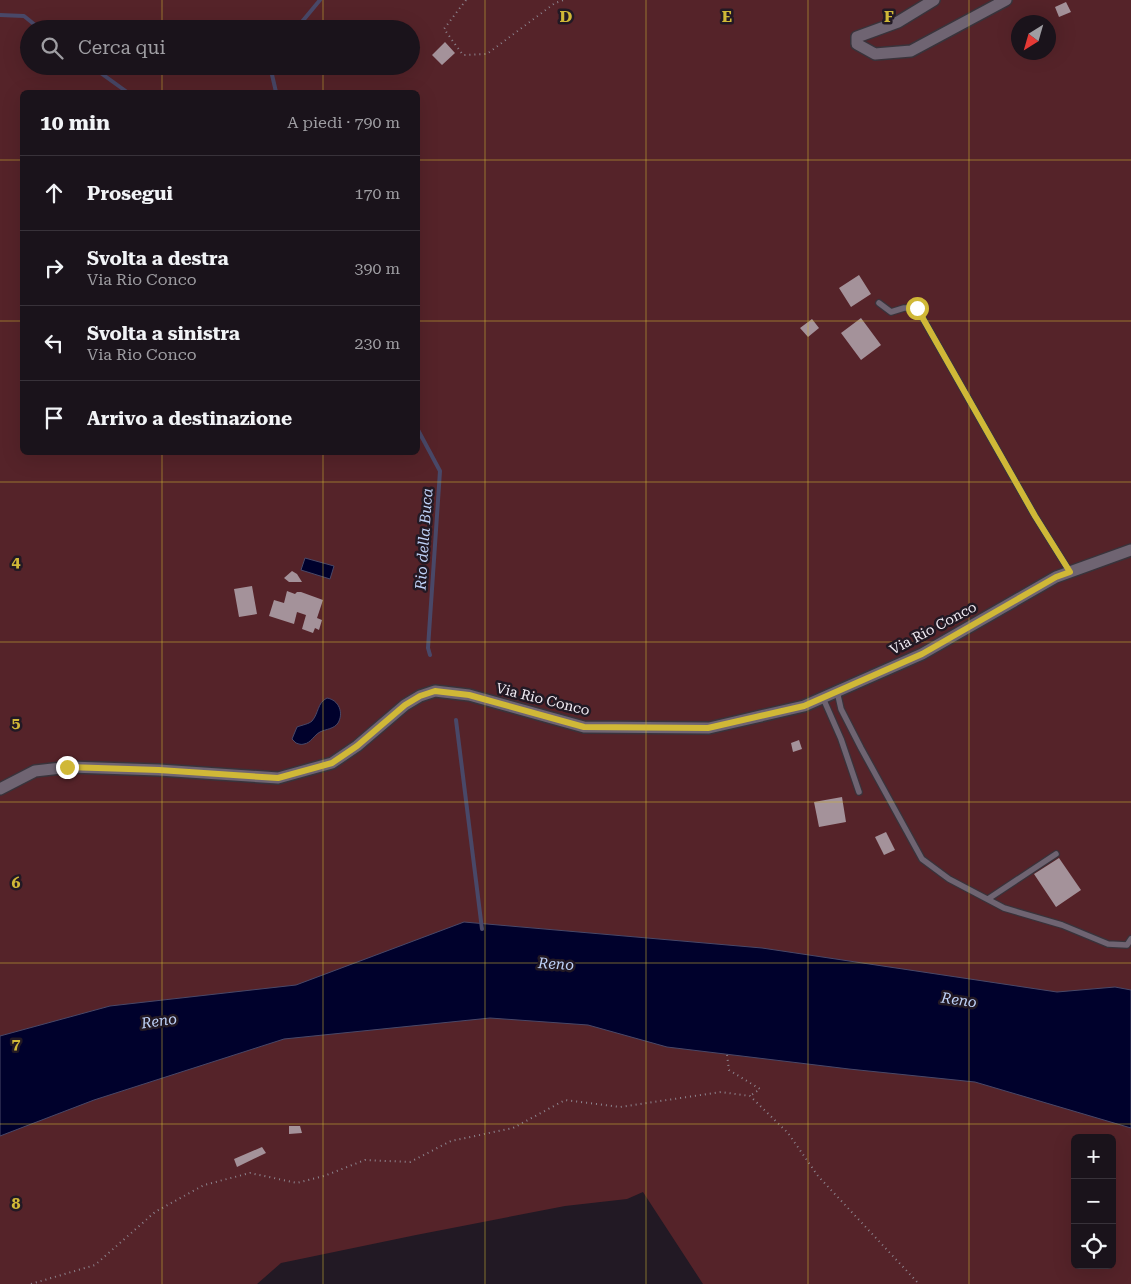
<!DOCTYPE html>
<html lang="it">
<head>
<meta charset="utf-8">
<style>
  :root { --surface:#1a131b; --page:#272028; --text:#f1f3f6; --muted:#9f9ea3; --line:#38323a }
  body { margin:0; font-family:"Roboto Serif",serif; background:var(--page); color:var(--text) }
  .controls { position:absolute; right:15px; bottom:15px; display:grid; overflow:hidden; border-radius:8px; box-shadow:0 5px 20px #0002 }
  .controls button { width:45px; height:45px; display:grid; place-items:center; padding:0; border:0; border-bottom:1px solid var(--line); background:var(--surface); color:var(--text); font:25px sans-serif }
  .compass { position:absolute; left:1011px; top:15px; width:45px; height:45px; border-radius:50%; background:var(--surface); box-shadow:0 5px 20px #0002; rotate:217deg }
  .stop { position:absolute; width:15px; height:15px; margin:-11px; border:4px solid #d0b837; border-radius:50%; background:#fff }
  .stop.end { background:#d0b837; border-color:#fff; box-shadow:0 1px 5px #0008 }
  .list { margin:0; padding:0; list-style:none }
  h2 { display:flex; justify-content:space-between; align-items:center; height:65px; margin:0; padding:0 20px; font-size:21px }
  h2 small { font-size:16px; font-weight:400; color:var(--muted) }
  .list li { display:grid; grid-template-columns:32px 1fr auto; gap:15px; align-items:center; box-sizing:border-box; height:75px; padding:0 20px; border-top:1px solid var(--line) }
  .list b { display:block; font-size:19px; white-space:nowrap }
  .list p { margin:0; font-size:16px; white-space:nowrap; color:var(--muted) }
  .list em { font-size:16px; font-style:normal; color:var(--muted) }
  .icon { flex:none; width:28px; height:28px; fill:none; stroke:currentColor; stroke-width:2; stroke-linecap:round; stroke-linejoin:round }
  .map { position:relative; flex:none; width:1131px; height:1284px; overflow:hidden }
  .search { position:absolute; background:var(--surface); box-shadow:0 5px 20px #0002; left:20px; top:20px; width:400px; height:55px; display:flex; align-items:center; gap:12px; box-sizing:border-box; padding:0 18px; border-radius:28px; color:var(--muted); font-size:19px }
  .panel { position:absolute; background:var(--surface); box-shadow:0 5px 20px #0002; left:20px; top:90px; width:400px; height:365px; border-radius:8px }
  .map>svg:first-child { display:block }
  .green { fill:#552329; fill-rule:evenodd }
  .water { fill:#00012c; stroke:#494868 }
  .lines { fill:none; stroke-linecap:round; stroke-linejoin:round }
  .stream { stroke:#494868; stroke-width:4 }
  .building { fill:#a4929a }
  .service-casing { stroke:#39333b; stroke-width:8 }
  .minor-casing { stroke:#39333b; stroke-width:14 }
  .path { stroke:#8d858f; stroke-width:2; stroke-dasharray:1 4; stroke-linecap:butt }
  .service { stroke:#6f6472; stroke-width:5.5 }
  .minor { stroke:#6f6472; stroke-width:11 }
  .route { stroke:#d0b837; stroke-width:6 }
  .grid { fill:none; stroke:#d0b837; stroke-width:1; stroke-opacity:0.55 }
  .labels { text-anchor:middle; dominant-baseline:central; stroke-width:5; stroke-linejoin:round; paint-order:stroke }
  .street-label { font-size:14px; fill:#f2ecf4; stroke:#221924 }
  .water-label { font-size:15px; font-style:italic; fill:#bfd2f8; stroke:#221924 }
  .grid-label { font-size:16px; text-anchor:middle; font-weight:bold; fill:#d0b837; stroke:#221924; stroke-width:5; stroke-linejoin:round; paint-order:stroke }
</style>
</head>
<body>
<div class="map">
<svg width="1131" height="1284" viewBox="0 0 1131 1284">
  <rect width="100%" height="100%" fill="#221924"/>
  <!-- green -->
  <path class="green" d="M0 0H1131V1284H703L643 1192 627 1199 565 1206 416 1235 281 1263 257 1284H0ZM1018 22H1048V52H1018ZM29 29H411V66H29ZM22 92H418V452H22ZM1075 1138H1112V1265H1075Z"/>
  <!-- water -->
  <path class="water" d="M305 558 334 566 330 579 301 570Z
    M327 698C339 700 344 713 338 723 334 729 326 729 320 732 314 735 311 743 304 744 301 745 299 744 296 743L292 739 297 727C302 725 309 724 312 721 319 713 317 703 327 698Z
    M464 922 762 948 1057 992 1115 987 1131 990V1128L975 1082 849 1069 667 1047 588 1025 490 1018 284 1039 94 1100 0 1136V1036L110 1006 296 985Z"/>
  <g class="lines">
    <!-- stream -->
    <path class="stream" d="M0 15 24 16 40 29
      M296 29 320 0
      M91 66 127 92
      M270 66 276 92
      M418 430 440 471 428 648 430 655
      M456 720 482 929"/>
  </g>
  <!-- building -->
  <path class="building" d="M1066 2 1071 12 1059 17 1055 7Z
    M445 42 455 53 442 65 432 55Z
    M859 275 871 294 851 307 839 288Z
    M861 318 881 345 861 360 841 333Z
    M812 319 819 328 808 337 800 328Z
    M292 571 297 574 302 582H289L284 578Z
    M252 586 257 614 239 617 234 589Z
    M287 591 295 594 297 592H301L323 600 317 618 322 620 319 630 315 628 313 633 302 629 306 615 297 612 294 624 269 616 274 600 284 603Z
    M799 740 802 749 793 752 791 743Z
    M842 797 846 822 819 827 814 802Z
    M886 832 895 850 884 855 875 837Z
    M1059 858 1081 890 1056 907 1034 874Z
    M289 1126H300L302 1133 289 1134Z
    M262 1147 266 1153 237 1167 234 1159Z"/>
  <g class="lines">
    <!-- service casing -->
    <g class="service-casing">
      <path id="service" d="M879 303 891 312 904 308H917L1035 516 1070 572
        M837 691 841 709 861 748 922 859 949 879 1004 908 1062 925 1108 944 1127 945 1131 939
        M823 698 841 739 859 792
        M988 899 1056 854"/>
    </g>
    <!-- minor casing -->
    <g class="minor-casing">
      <path id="minor" d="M934 0 898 22 857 37V44L875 54 911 51 1006 0
        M0 789 35 771 70 767 159 770 278 778 332 763 357 746 405 705 420 696 435 691 469 695 584 727 709 728 804 706 922 654 1056 577 1131 550"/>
    </g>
    <!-- path -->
    <path class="path" d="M466 0 444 29 463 55 487 54 555 3 564 0
      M727 1055 729 1070 760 1089 750 1096
      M31 1284 95 1265 155 1212 204 1185 250 1173 297 1183 324 1176 365 1160 410 1162 451 1141 513 1128 565 1100 620 1107 721 1092 750 1096 788 1133 818 1176 919 1284"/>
    <!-- service -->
    <use href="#service" class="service"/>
    <!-- minor -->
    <use href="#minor" class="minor"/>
  </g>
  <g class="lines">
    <!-- route -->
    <path class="route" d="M67 767 159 770 278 778 332 763 357 746 405 705 420 696 435 691 469 695 584 727 708 728 804 706 922 654 1056 577 1070 572 1035 516 917 308"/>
  </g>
  <!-- grid -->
  <path class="grid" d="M162 0V29M323 0V29M485 0V1284M646 0V1284M808 0V1284M969 0V1284M162 66V92M323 66V92M0 160H22M418 160H1131M0 321H22M418 321H1131M162 452V1284M323 452V1284M0 482H1131M0 642H1131M0 802H1131M0 963H1131M0 1124H1131"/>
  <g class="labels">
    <!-- street labels -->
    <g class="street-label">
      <text transform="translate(933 628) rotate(-28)">Via Rio Conco</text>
      <text transform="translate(543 699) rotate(14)">Via Rio Conco</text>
    </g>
    <!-- water labels -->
    <g class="water-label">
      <text transform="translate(424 539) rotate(-86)">Rio della Buca</text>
      <text transform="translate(556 964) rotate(3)">Reno</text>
      <text transform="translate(959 1000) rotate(8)">Reno</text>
      <text transform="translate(159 1021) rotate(-8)">Reno</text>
    </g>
  </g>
  <g class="grid-label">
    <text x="566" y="22">D</text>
    <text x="727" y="22">E</text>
    <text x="889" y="22">F</text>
    <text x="16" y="567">4</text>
    <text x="16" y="728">5</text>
    <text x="16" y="888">6</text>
    <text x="16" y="1049">7</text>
    <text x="16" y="1209">8</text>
  </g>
</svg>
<div class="controls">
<button>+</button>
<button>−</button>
<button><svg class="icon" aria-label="locate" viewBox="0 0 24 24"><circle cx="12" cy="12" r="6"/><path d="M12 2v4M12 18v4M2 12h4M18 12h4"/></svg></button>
</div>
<svg class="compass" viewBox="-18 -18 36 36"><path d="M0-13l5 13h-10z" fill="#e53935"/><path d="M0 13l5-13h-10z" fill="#9f9ea3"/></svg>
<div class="stop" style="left:917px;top:308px"></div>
<div class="stop end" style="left:67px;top:767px"></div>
<div class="search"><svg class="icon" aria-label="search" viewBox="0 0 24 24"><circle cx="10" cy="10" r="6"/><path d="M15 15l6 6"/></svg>Cerca qui</div>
<section class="panel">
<h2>10 min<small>A piedi · 790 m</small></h2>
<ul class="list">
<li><svg class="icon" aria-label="ahead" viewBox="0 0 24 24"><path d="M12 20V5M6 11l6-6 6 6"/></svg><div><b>Prosegui</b></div><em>170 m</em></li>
<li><svg class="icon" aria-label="right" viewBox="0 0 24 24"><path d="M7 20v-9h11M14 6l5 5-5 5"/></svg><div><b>Svolta a destra</b><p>Via Rio Conco</p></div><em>390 m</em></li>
<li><svg class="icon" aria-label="left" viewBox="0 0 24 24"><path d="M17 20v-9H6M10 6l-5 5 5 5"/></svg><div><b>Svolta a sinistra</b><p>Via Rio Conco</p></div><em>230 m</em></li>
<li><svg class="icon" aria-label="arrive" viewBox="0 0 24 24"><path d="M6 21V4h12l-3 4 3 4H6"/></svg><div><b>Arrivo a destinazione</b></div></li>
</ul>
</section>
</div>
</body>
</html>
